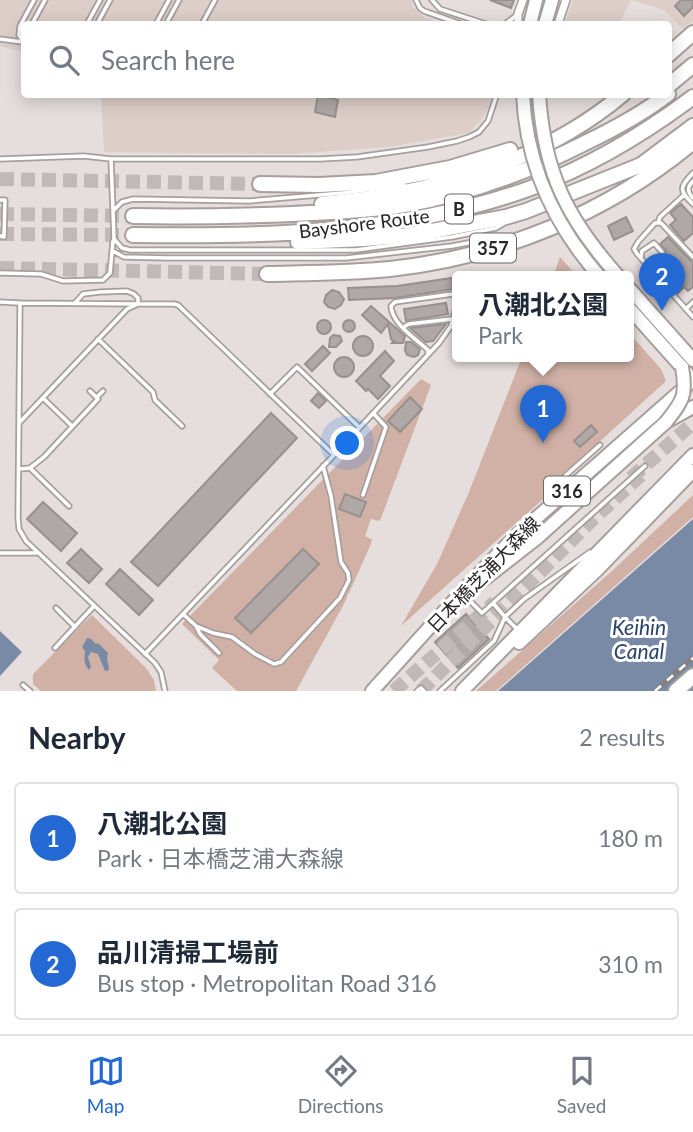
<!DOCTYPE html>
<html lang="en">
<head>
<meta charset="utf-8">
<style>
  :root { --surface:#fff; --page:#f6f6f7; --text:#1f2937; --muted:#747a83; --line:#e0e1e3; --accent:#2468d4 }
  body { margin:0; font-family:Lato,"Noto Sans JP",sans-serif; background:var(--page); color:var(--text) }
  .you { position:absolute; left:348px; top:444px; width:24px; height:24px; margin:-18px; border:5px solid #fff; border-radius:50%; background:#1a73e8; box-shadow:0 0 0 10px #1a73e833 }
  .badge { display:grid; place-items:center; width:46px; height:46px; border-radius:50%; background:var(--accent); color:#fff; font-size:23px; font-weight:700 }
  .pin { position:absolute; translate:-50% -58px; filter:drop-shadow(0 2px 4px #0008) }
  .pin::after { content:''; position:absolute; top:37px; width:24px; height:21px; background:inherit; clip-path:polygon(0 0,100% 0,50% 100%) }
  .popup { position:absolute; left:452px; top:271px; width:182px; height:91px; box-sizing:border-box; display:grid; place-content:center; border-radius:7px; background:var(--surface); filter:drop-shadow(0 2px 5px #0005); font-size:23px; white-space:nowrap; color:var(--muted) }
  .popup b { font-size:26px; color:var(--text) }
  .popup::after { content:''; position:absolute; left:50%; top:100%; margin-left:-14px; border:14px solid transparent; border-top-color:var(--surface) }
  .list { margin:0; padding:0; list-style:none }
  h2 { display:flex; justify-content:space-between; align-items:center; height:91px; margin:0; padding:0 28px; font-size:30px }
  h2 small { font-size:23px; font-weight:400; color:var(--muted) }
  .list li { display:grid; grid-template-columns:46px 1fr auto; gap:21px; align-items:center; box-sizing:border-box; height:112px; margin:0 14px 14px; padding:0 14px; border:2px solid var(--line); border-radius:7px }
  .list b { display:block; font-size:26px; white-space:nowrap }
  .list p { margin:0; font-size:23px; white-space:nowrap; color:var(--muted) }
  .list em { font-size:23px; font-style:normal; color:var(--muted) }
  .icon { flex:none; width:38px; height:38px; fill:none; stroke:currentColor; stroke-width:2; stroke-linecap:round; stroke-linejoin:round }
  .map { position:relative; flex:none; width:693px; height:691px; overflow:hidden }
  .search { position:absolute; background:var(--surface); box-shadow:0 4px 18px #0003; left:21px; right:21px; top:21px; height:77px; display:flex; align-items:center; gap:18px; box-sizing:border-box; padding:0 24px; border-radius:7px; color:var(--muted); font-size:26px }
  .sheet { height:343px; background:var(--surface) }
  nav { display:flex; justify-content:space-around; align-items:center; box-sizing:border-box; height:98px; border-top:2px solid var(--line); background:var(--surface); font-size:19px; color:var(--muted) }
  nav a { display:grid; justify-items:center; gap:4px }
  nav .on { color:var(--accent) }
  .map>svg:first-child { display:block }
  .built { fill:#ddcec9 }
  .green { fill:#d1b1a6 }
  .water { fill:#798aa6 }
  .building { fill:#afa8a6; stroke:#97908e; stroke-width:2 }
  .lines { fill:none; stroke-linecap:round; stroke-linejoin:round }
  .highway-tunnel { stroke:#c0b9b8; stroke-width:14; stroke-dasharray:14 7; stroke-linecap:butt }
  .lane-casing { stroke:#a69f9d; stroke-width:7 }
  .street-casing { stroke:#a69f9d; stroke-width:10 }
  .primary-casing { stroke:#a69f9d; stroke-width:16 }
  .highway-casing { stroke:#a69f9d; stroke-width:18 }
  .lane { stroke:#fff; stroke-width:3.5 }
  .street { stroke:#fff; stroke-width:7 }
  .primary { stroke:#fff; stroke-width:12 }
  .highway { stroke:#fff; stroke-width:14 }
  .rail-casing { stroke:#85807f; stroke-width:5 }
  .rail { stroke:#fff; stroke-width:2.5; stroke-dasharray:8; stroke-linecap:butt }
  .primary-bridge-casing { stroke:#a69f9d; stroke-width:16; stroke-linecap:butt }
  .primary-bridge { stroke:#fff; stroke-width:12 }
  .labels { text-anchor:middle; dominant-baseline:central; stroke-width:6; stroke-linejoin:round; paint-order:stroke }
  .shield { fill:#fff; stroke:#696767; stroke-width:2 }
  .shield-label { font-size:18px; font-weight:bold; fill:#292626 }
  .street-label { font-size:19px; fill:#292626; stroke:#fff }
  .water-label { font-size:21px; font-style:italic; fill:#29426a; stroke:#fff }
</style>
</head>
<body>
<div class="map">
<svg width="693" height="691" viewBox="0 0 693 691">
  <rect width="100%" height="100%" fill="#e6dedc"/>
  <!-- built -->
  <path class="built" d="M0 0H411L413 7 425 18 444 24H24V52L0 46Z
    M573 0H631L619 24H565Z
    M631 0H693V21L683 29 664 10Z
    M491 94V102L481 121 468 133 389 147 291 154 104 152 101 95Z"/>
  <!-- green -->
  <path class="green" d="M560 257 578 277H553Z
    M629 333 661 369 666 381 561 477V483L401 626 438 562 469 492 522 357H629Z
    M421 379 431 385 381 518 380 521 371 519 365 536 373 540 371 541V544L349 593 347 594 348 595 344 604 296 691H237L212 668 219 660 182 624Z
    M693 495V517L496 691H476L612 571Z
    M92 615 146 668 154 680 156 691H41L33 684V674Z"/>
  <!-- water -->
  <path class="water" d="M693 519V691H498Z
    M0 631 22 652 0 676Z
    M87 638 91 639 96 644 98 643 108 653 107 658 109 668 108 671H105L98 654 91 652 88 657 91 667 89 670C84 665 84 658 85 651L82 647Z"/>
  <!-- building -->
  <path class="building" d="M490 0H514L511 8Z
    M681 0H693V7L684 16 675 6Z
    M318 95 338 100 335 117 315 112Z
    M681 204 693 217V233L684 241 670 225 676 220 670 213Z
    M626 217 633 231 614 240 608 226Z
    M668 237 690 260 693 261V287L688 291 684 287 678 293 650 262 658 255 662 256 665 255 666 250 660 244Z
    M452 278 454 289 395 298 349 300 348 288 397 286Z
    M332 290 339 292 344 299 341 305 335 309 328 307 324 302 326 295Z
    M446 303 448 314 406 321 404 309Z
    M371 306 405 336 403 343H392L395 340 393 341 391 339 388 324 381 333 362 315Z
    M343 326a6 6 0 1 1 12 0a6 6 0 1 1-12 0Z
    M317 327a7 7 0 1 1 14 0a7 7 0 1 1-14 0Z
    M446 324 433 341 426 342 410 328Z
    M333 335 340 336 342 341 336 347H329L330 338Z
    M353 346a10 10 0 1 1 20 0a10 10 0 1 1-20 0Z
    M406 342H411L420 349 418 355 414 357 407 355 405 350Z
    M323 346 330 353 312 371 305 364Z
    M385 351 394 361 380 376 390 386 378 399 368 389 366 391 356 381Z
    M334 367a10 10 0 1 1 20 0a10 10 0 1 1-20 0Z
    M318 393 326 401 319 408 311 401Z
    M410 397 422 409 400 432 388 421Z
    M271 413 297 438 158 586 131 562Z
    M591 425 597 432 580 447 574 441Z
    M345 494 366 502 360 517 339 509Z
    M43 502 77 533 61 551 27 519Z
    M81 549 102 569 89 583 67 563Z
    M303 549 319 564 251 633 235 618Z
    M120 569 153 600 139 615 106 584Z
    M466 614 489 639 458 668 435 642Z"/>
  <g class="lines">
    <!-- highway-tunnel -->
    <path class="highway-tunnel" d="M0 179 260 184
      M0 214 133 216
      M0 234 133 235
      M0 268 267 274
      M631 478 693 423
      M394 691 495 602
      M421 691 592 520 642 474"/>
    <!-- lane casing -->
    <g class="lane-casing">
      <path id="lane" d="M416 0 420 8 424 11 461 24
        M432 0 440 9 486 24
        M32 24 45 0
        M87 24 100 0
        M97 24 110 0
        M156 24 169 0
        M166 24 179 0
        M202 24 215 0
        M505 24 517 15
        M0 39 22 42
        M23 42 19 35 20 26 34 0
        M0 159 84 156 111 159
        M693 173C679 188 679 190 693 204
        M693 181C687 187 687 192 693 198
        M404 185 343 193 249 201 133 199 122 202 113 211 114 239 122 248 130 250H356L452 237 496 228 503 224
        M0 200H5L4 237 0 236
        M113 211 111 159H320L357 157 428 147 457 141 469 137 479 132 488 121 497 94
        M658 223 660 217 684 195
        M113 251 124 257 168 258H346L452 246 473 242 479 247
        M693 257 661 223H655L638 242 634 249 638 255 693 317
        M641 258 642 251 654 243 662 252
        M0 273 41 274 63 281 103 280 110 273 113 241
        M0 302 20 303 18 518 19 529 26 541 155 663 161 672 165 691
        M20 303 138 304V298L134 294 127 291 100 292 83 294 75 303
        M686 309 693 302
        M404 329 405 326 409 324 452 319
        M98 339 153 392 155 400 182 426
        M428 353V350C415 338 392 324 391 306L395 302 453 294 457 297
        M270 394 297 367 359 427
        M97 397 103 391
        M43 398 72 426
        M20 422 127 309 138 304H174L178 305 334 455 145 654
        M334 455 439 343 451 326 457 304
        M30 468 69 506
        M19 469 30 468 44 457 98 399 90 391
        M571 486 564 477 600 445
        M363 495 386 427 373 413
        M0 553H36
        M464 595 482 613 492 604
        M56 608 75 627
        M183 614 196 626 213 633 232 637 255 654 274 664 281 662 340 598 349 580 348 573 341 562 331 496 323 466
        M197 628 200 634 219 653
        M518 630 505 617 524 599 590 552
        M55 648 94 606
        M23 685 30 691
        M417 691 421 688 424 691
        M440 691 494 641 505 617 493 603 645 466"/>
    </g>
    <!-- street casing -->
    <g class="street-casing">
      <path id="street" d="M518 24V14L523 0
        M558 24 566 0"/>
    </g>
    <!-- primary casing -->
    <g class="primary-casing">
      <path id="primary" d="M530 24 536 0
        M545 24 552 0
        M629 288 693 360
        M629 308 687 373
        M473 588 537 538 666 422 693 407
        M519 643 597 570 693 471
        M372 691C420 639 466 584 517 535L693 380
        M462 691 693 455"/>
    </g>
    <!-- highway casing -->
    <g class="highway-casing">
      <path id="highway" d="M668 55 693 33
        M668 86 693 65
        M260 184 319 185 376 182 450 168 510 150
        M322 204C429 194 540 164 623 94
        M133 216C186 217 240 216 293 214 330 212 368 211 404 205 468 194 528 172 585 143 614 129 642 114 668 94
        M133 235C267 237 404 234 531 188 588 167 645 133 693 97
        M298 242 364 239 411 235 506 217 526 211 641 165 693 126
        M267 274C308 273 349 273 390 269 501 257 608 213 693 142
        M676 691 693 676"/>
    </g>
    <!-- lane -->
    <use href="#lane" class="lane"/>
    <!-- street -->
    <use href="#street" class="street"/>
    <!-- primary -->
    <use href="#primary" class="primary"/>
    <!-- highway -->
    <use href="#highway" class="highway"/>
    <!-- rail casing -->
    <g class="rail-casing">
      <path id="rail" d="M655 691 693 658"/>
    </g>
    <!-- rail -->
    <use href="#rail" class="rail"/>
    <!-- primary-bridge casing -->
    <g class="primary-bridge-casing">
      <path id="primary-bridge" d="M523 94C526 164 554 225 600 277
        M539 94C544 173 567 219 619 277
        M666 422C683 401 687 395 682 367"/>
    </g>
    <!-- primary-bridge -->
    <use href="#primary-bridge" class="primary-bridge"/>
  </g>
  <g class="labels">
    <!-- shield labels -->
    <g class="shield">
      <rect x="445" y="194.5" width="28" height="29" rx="5"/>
      <rect x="470" y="233.5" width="46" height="29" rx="5"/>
      <rect x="544" y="476.5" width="46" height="29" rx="5"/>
    </g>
    <g class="shield-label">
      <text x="459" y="209">B</text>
      <text x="493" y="248">357</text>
      <text x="567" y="491">316</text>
    </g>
    <!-- street labels -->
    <g class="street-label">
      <text transform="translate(364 223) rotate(-7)">Bayshore Route</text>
      <text transform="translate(483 574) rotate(-46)">日本橋芝浦大森線</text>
    </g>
    <!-- water labels -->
    <g class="water-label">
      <text x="639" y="626">Keihin<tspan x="639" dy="24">Canal</tspan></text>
    </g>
  </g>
</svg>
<div class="you"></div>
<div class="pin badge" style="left:543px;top:443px">1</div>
<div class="popup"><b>八潮北公園</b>Park</div>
<div class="pin badge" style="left:662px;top:311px">2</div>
<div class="search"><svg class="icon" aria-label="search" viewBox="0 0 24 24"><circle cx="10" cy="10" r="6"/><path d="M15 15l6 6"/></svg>Search here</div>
</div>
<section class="sheet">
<h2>Nearby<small>2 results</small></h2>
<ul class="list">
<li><span class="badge">1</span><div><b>八潮北公園</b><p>Park · 日本橋芝浦大森線</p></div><em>180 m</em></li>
<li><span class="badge">2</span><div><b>品川清掃工場前</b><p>Bus stop · Metropolitan Road 316</p></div><em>310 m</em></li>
</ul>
</section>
<nav>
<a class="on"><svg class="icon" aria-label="map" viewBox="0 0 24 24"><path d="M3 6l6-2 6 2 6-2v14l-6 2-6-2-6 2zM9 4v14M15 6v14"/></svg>Map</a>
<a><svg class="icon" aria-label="directions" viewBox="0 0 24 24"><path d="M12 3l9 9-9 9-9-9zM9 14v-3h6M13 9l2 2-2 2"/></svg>Directions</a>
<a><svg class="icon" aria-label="saved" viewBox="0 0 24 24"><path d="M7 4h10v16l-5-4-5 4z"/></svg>Saved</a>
</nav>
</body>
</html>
